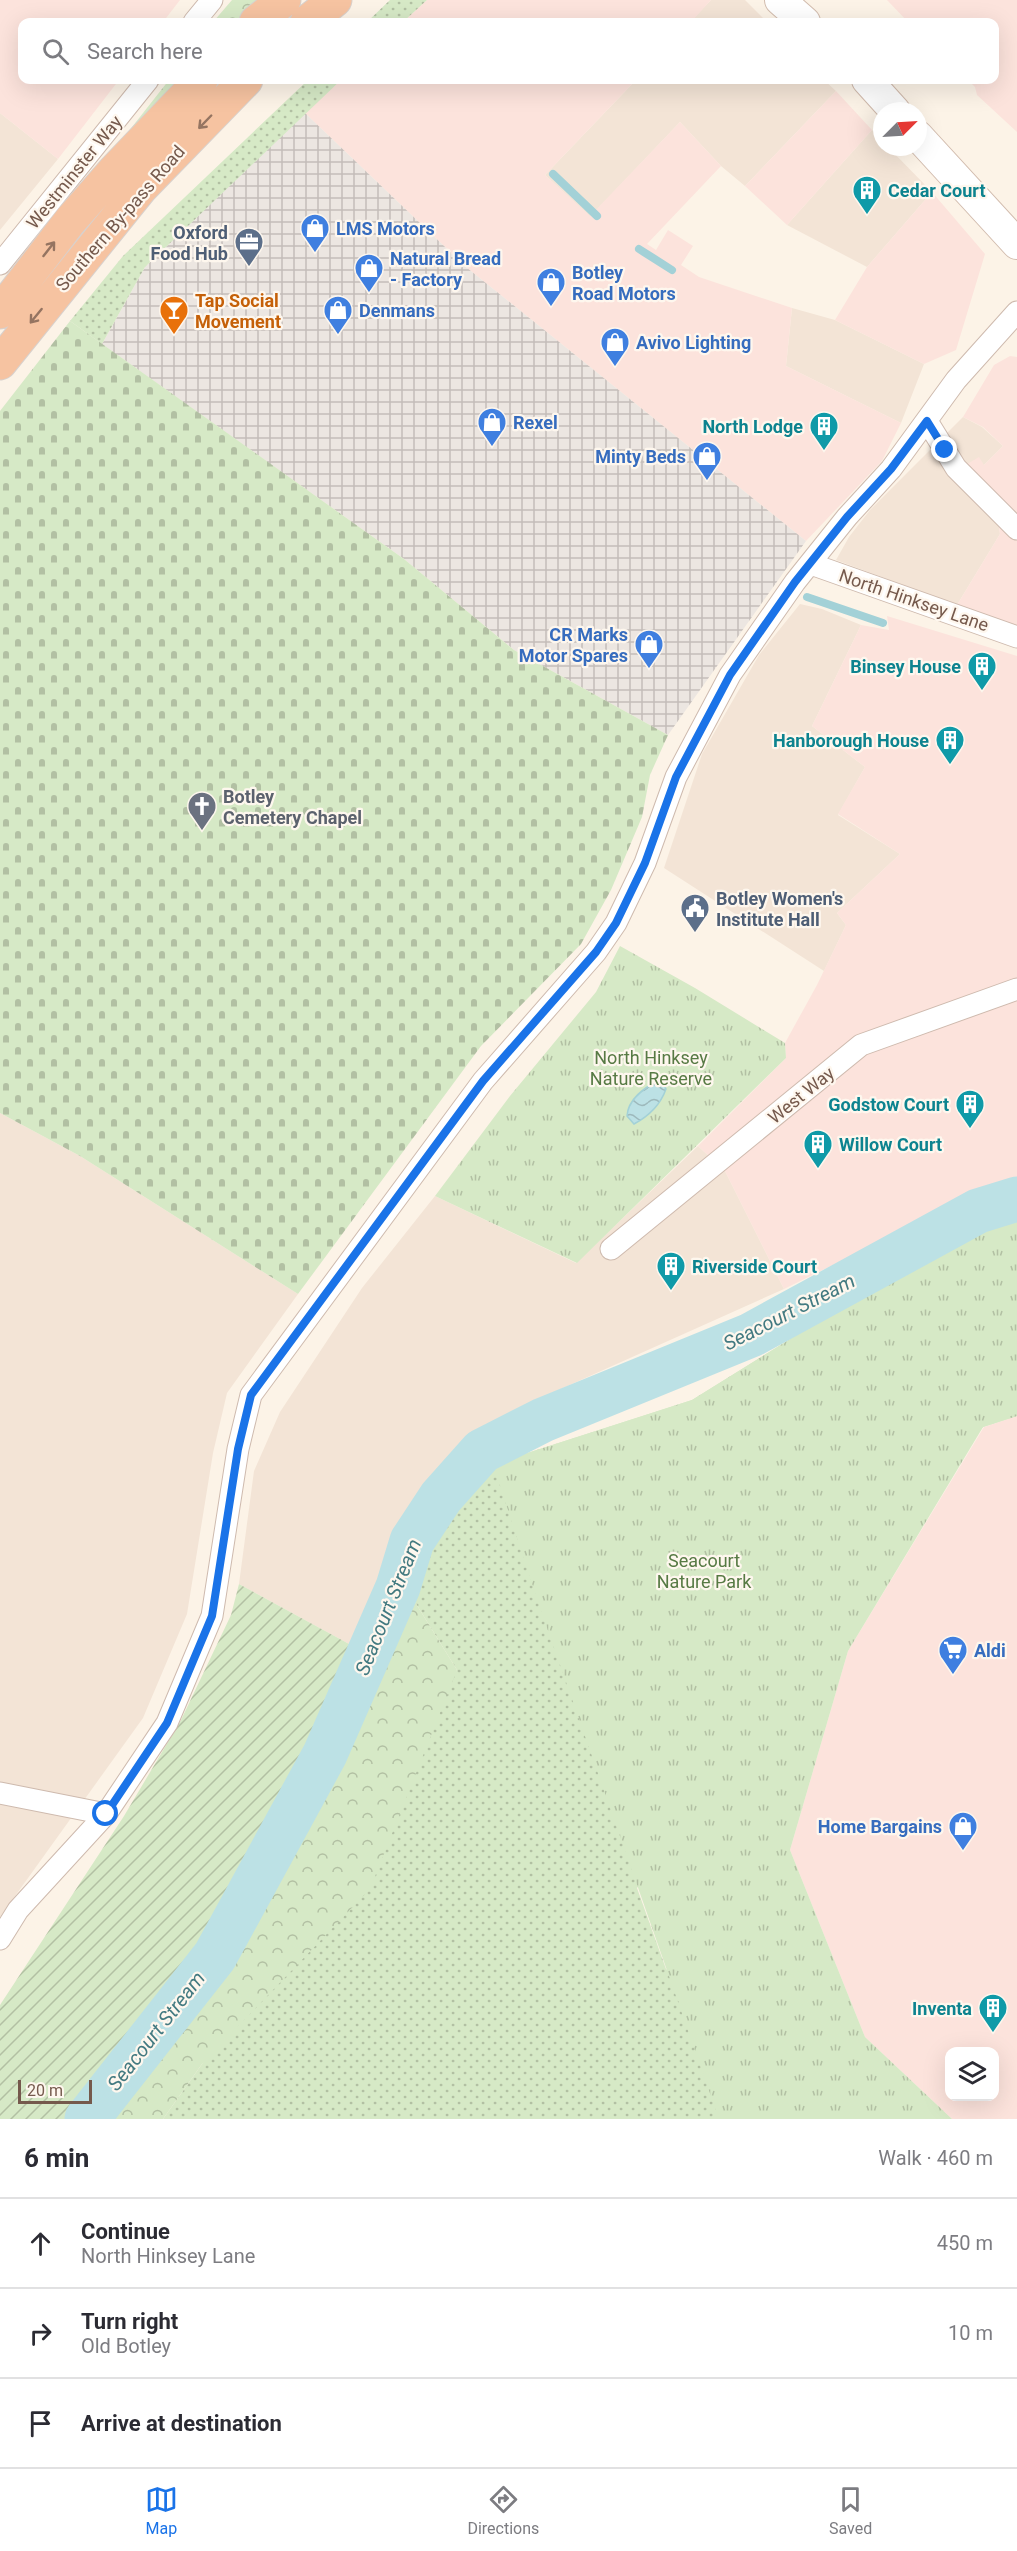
<!DOCTYPE html>
<html lang="en">
<head>
<meta charset="utf-8">
<style>
  :root { --surface:#fff; --page:#f7f7f7; --text:#2b2b33; --muted:#7c7c81; --line:#e1e1e2; --accent:#1a73e8 }
  body { margin:0; font-family:Roboto,sans-serif; background:var(--page); color:var(--text) }
  .controls { position:absolute; right:18px; bottom:18px; display:grid; overflow:hidden; border-radius:12px; box-shadow:0 6px 24px #0002 }
  .controls button { width:54px; height:54px; display:grid; place-items:center; padding:0; border:0; border-bottom:2px solid var(--line); background:var(--surface); color:var(--text); font:30px sans-serif }
  .compass { position:absolute; left:873px; top:102px; width:54px; height:54px; border-radius:50%; background:var(--surface); box-shadow:0 6px 24px #0002; rotate:66deg }
  .scale { position:absolute; left:18px; bottom:15px; width:74px; box-sizing:border-box; padding-left:6px; border:3px solid #75594c; border-top:0; font-size:16px; line-height:21px; white-space:nowrap; color:#75594c; -webkit-text-stroke:4px #fef7ee; paint-order:stroke }
  .stop { position:absolute; width:18px; height:18px; margin:-14px; border:4px solid #1a73e8; border-radius:50%; background:#fff }
  .stop.end { background:#1a73e8; border-color:#fff; box-shadow:0 2px 6px #0008 }
  .list { margin:0; padding:0; list-style:none }
  h2 { display:flex; justify-content:space-between; align-items:center; height:78px; margin:0; padding:0 24px; font-size:26px }
  h2 small { font-size:20px; font-weight:400; color:var(--muted) }
  .list li { display:grid; grid-template-columns:39px 1fr auto; gap:18px; align-items:center; box-sizing:border-box; height:90px; padding:0 24px; border-top:2px solid var(--line) }
  .list b { display:block; font-size:22px; white-space:nowrap }
  .list p { margin:0; font-size:20px; white-space:nowrap; color:var(--muted) }
  .list em { font-size:20px; font-style:normal; color:var(--muted) }
  .icon { flex:none; width:33px; height:33px; fill:none; stroke:currentColor; stroke-width:2; stroke-linecap:round; stroke-linejoin:round }
  .map { position:relative; flex:none; width:1017px; height:2119px; overflow:hidden }
  .search { position:absolute; background:var(--surface); box-shadow:0 6px 24px #0002; left:18px; right:18px; top:18px; height:66px; display:flex; align-items:center; gap:15px; box-sizing:border-box; padding:0 21px; border-radius:12px; color:var(--muted); font-size:22px }
  .sheet { height:348px; background:var(--surface) }
  nav { display:flex; justify-content:space-around; align-items:center; box-sizing:border-box; height:84px; border-top:2px solid var(--line); background:var(--surface); font-size:16px; color:var(--muted) }
  nav a { display:grid; justify-items:center; gap:3px }
  nav .on { color:var(--accent) }
  .map>svg:first-child { display:block }
  .residential { fill:#f3e4d6 }
  .commercial { fill:#fce3dc; fill-rule:evenodd }
  .industrial { fill:url(#industrial-grid) }
  .grass { fill:url(#grass-dots) }
  .forest { fill:url(#forest-crowns) }
  .cemetery { fill:url(#cemetery-stones) }
  .park { fill:url(#park-tufts) }
  .garden { fill:url(#garden-furrows) }
  .water { fill:url(#water-waves); stroke:#a3d1d7; stroke-width:1.5 }
  .lines { fill:none; stroke-linecap:round; stroke-linejoin:round }
  .stream { stroke:#a3d1d7; stroke-width:8 }
  .river { stroke:#bce1e5; stroke-width:45 }
  .minor-casing { stroke:#cebaae; stroke-width:23 }
  .secondary-casing { stroke:#d2bcae; stroke-width:32 }
  .trunk-casing { stroke:#d8d1cd; stroke-width:35 }
  .minor { stroke:#fff; stroke-width:21 }
  .secondary { stroke:#fff; stroke-width:30 }
  .trunk { stroke:#f6c3a1; stroke-width:33 }
  .oneway { stroke:#957461 }
  .route { stroke:#1a73e8; stroke-width:8 }
  .labels { text-anchor:middle; dominant-baseline:central; stroke-width:4.5; stroke-linejoin:round; paint-order:stroke }
  .street-label { font-size:18px; fill:#75594c; stroke:#fef7ee }
  .culture-label { font-size:18px; font-weight:bold; fill:#0d838f; stroke:#fef7ee; text-anchor:end }
  .shop-label { font-size:18px; font-weight:bold; fill:#366cbe; stroke:#fef7ee; text-anchor:start }
  .service-label { font-size:18px; font-weight:bold; fill:#4e5e75; stroke:#fef7ee; text-anchor:end }
  .food-label { font-size:18px; font-weight:bold; fill:#c56008; stroke:#fef7ee; text-anchor:start }
  .worship-label { font-size:18px; font-weight:bold; fill:#5b616d; stroke:#fef7ee; text-anchor:start }
  .park-label { font-size:18px; fill:#577a44; stroke:#fef7ee }
  .water-label { font-size:20px; font-style:italic; fill:#437a81; stroke:#fef7ee }
</style>
</head>
<body>
<div class="map">
<svg width="1017" height="2119" viewBox="0 0 1017 2119">
  <defs>
    <pattern id="industrial-grid" width="8" height="8" patternUnits="userSpaceOnUse" patternTransform="scale(1.5)"><rect width="8" height="8" fill="#ece6e1"/><path d="M0 4h8M4 0v8" fill="none" stroke="#c4bdb9"/></pattern>
    <pattern id="grass-dots" width="8" height="8" patternUnits="userSpaceOnUse" patternTransform="scale(1.5)"><rect width="8" height="8" fill="#d6e9c6"/><path d="M2 2h.1M6 6h.1" fill="none" stroke="#b2c0a3" stroke-width="1.8" stroke-linecap="round"/></pattern>
    <pattern id="forest-crowns" width="20" height="18" patternUnits="userSpaceOnUse" patternTransform="scale(1.5)"><rect width="20" height="18" fill="#d6e9c6"/><path d="M2 6a3 3 0 1 1 6 0M12 15a3 3 0 1 1 6 0" fill="none" stroke="#b2c0a3"/></pattern>
    <pattern id="cemetery-stones" width="16" height="16" patternUnits="userSpaceOnUse" patternTransform="scale(1.5)"><rect width="16" height="16" fill="#d6e9c6"/><path d="M2 7V4a2 2 0 0 1 4 0v3zM10 15v-3a2 2 0 0 1 4 0v3z" fill="#b2c0a3"/></pattern>
    <pattern id="park-tufts" width="24" height="20" patternUnits="userSpaceOnUse" patternTransform="scale(1.5)"><rect width="24" height="20" fill="#d6e9c6"/><path d="M3 7l-1-3M5 7V3M7 7l1-3M15 17l-1-3M17 17v-4M19 17l1-3" fill="none" stroke="#b2c0a3"/></pattern>
    <pattern id="garden-furrows" width="10" height="10" patternUnits="userSpaceOnUse" patternTransform="scale(1.5)"><rect width="10" height="10" fill="#d6e9c6"/><path d="M-1 1l2-2M0 10L10 0M9 11l2-2" fill="none" stroke="#b2c0a3"/></pattern>
    <pattern id="water-waves" width="16" height="10" patternUnits="userSpaceOnUse" patternTransform="scale(1.5)"><rect width="16" height="10" fill="#bce1e5"/><path d="M0 5q4-4 8 0t8 0" fill="none" stroke="#9db9bc"/></pattern>
  </defs>
  <rect width="100%" height="100%" fill="#fcf3e7"/>
  <!-- residential -->
  <path class="residential" d="M711 0H745L767 22H690Z
    M636 80H824L836 91 745 186 721 166 680 122 590 217 545 175Z
    M0 113 58 159 0 230Z
    M872 130 882 140V147H888L932 192 867 267 787 225Z
    M792 308 835 320 924 364 901 423 786 366Z
    M963 417 982 427 1003 446 984 465 995 502 1000 534 957 605 836 560 849 537 870 510Z
    M800 604 822 609 861 625 812 726 865 767 838 815 900 854 837 913 846 925 824 971 664 868 702 754 759 655Z
    M0 1113 80 1156 298 1294 227 1393 213 1453 187 1614 143 1718 0 1917Z
    M698 1146 725 1171 784 1289 534 1401 488 1432 415 1501 362 1651 239 1584 254 1471 280 1412 362 1288 435 1196 576 1263Z"/>
  <!-- commercial -->
  <path class="commercial" d="M0 0H180L163 22H22V80H119L58 159 0 113Z
    M427 0H711L691 22H403Z
    M887 0H1017V132L977 95 975 87 968 80H994V22H908Z
    M341 80H636L545 175 590 216 680 122 721 166 647 244 656 250 668 230 693 246 681 265 699 277 792 308 786 366 901 423 882 461 806 541 466 267 305 113Z
    M836 91 872 130 787 225 745 186Z
    M932 192 985 254 956 350 924 364 835 320 867 267Z
    M1010 356 1017 357V627L957 605 1000 534 995 502 959 469 979 457 984 465 1003 446 983 427 963 417 994 365Z
    M887 616 1017 656V1184L967 1199 784 1289 725 1171 698 1146 786 1058 785 1043 817 985 846 925 837 913 900 854 838 814 865 767 812 726 861 625 889 630Z
    M1017 1416V2119H952L865 2037 790 1850 848 1651 984 1427ZM950 2052H994V2096H950Z"/>
  <!-- industrial -->
  <path class="industrial" d="M305 113 466 267 806 541 668 735 514 650 404 559 102 344 145 267Z"/>
  <!-- grass -->
  <path class="grass" d="M390 0H427L403 22H367Z
    M308 80H341L145 267 102 344 70 321 123 256Z
    M1017 1210V1416L983 1427 659 1854 637 1888 666 1969 885 2119H163L202 2064 457 1670 410 1594 420 1551 447 1509 493 1464 692 1400 945 1243Z"/>
  <!-- forest -->
  <path class="forest" d="M232 0H269L246 22H213Z
    M169 80H189L121 141Z
    M398 1587 410 1594 457 1670 370 1889 202 2064 163 2119H87L215 1956 325 1754Z"/>
  <!-- cemetery -->
  <path class="cemetery" d="M70 321 404 559 514 650 668 735 650 775 642 817 611 890 581 944 481 1046 298 1294 80 1156 0 1113V411Z"/>
  <!-- park -->
  <path class="park" d="M620 946 695 988 785 1043 786 1058 577 1263 435 1196 510 1096 596 992Z
    M1017 1210V1416L983 1427 848 1651 790 1850 865 2037 952 2119H719L538 1602 493 1464 692 1400 945 1243Z"/>
  <!-- garden -->
  <path class="garden" d="M239 1584 362 1651 310 1759 175 1993 157 2018 70 2119H0V2005L124 1816 181 1720 231 1615Z"/>
  <!-- water -->
  <path class="water" d="M659 1080 666 1089C660 1106 649 1116 634 1124L627 1116C628 1099 644 1088 659 1080Z"/>
  <g class="lines">
    <!-- stream -->
    <path class="stream" d="M553 174 597 216
      M639 249 672 270
      M807 597 883 623"/>
    <!-- river -->
    <path class="river" d="M87 2119 215 1956 325 1754 398 1587 412 1541 441 1497 482 1451 543 1420 751 1335 978 1211 1017 1199"/>
    <!-- minor casing -->
    <g class="minor-casing">
      <path id="minor" d="M194 22 212 0
        M0 264 148 80
        M927 421 956 468 1017 529
        M811 564 1017 637
        M611 1249 861 1045 1017 989
        M0 1793 106 1814
        M0 1939 18 1910 106 1814 167 1723 212 1616 238 1449 251 1395 483 1081 596 952 616 923 645 863 676 777 730 675 795 582 847 517 891 469 956 380 1017 312"/>
    </g>
    <!-- secondary casing -->
    <g class="secondary-casing">
      <path id="secondary" d="M780 0 805 22
        M867 80 895 111
        M918 136 1017 244"/>
    </g>
    <!-- trunk casing -->
    <g class="trunk-casing">
      <path id="trunk" d="M256 22 284 0
        M307 22 335 0
        M0 312 70 221 114 171 201 80
        M0 363 141 188 246 80"/>
    </g>
    <!-- minor -->
    <use href="#minor" class="minor"/>
    <!-- secondary -->
    <use href="#secondary" class="secondary"/>
    <!-- trunk -->
    <use href="#trunk" class="trunk"/>
  </g>
  <!-- one-way arrows -->
  <defs><path id="oneway-shaft" d="M-6 0H5M1.5-3L5.5 0L1.5 3" fill="none" stroke-width="1.6" stroke-linecap="round" stroke-linejoin="round" transform="scale(1.5)"/></defs>
  <g class="oneway">
    <use href="#oneway-shaft" transform="translate(205 122) rotate(134)"/>
    <use href="#oneway-shaft" transform="translate(49 249) rotate(-52)"/>
    <use href="#oneway-shaft" transform="translate(36 316) rotate(129)"/>
  </g>
  <g class="lines">
    <!-- route -->
    <path class="route" d="M106 1814 167 1723 212 1616 238 1449 251 1395 483 1081 596 952 616 923 645 863 676 777 730 675 795 582 847 517 891 469 927 421 945 450"/>
  </g>
  <!-- icons -->
  <defs>
    <g id="building-pin" transform="scale(1.5)"><path d="M0 17L-7.5 6A9.5 9.5 0 1 1 7.5 6Z" fill="#0f9aa8" stroke="#fef7ee"/><path d="M-4-6H4V6H1V3H-1V6H-4ZM-2.5-4.3h1.7v1.8h-1.7ZM.8-4.3h1.7v1.8H.8ZM-2.5-1h1.7V.8h-1.7ZM.8-1h1.7V.8H.8Z" fill="#fff"/></g>
    <g id="shop-pin" transform="scale(1.5)"><path d="M0 17L-7.5 6A9.5 9.5 0 1 1 7.5 6Z" fill="#3f7fe0" stroke="#fef7ee"/><path d="M-5-2.5h2.3a2.7 3.5 0 0 1 5.4 0H5L5.5 6h-11ZM-1.5-2.5h3a1.5 2.3 0 0 0-3 0Z" fill="#fff"/></g>
    <g id="office-pin" transform="scale(1.5)"><path d="M0 17L-7.5 6A9.5 9.5 0 1 1 7.5 6Z" fill="#5c6f8a" stroke="#fef7ee"/><path d="M-6-3h4V-5.5h4V-3h4V5H-6ZM-1-4.5V-3h2v-1.5ZM-6 0V1H6V0Z" fill="#fff"/></g>
    <g id="bar-pin" transform="scale(1.5)"><path d="M0 17L-7.5 6A9.5 9.5 0 1 1 7.5 6Z" fill="#e8710a" stroke="#fef7ee"/><path d="M-6-5H6L.8 .8V4.5H3.5V6h-7V4.5H-.8V.8Z" fill="#fff"/></g>
    <g id="church-pin" transform="scale(1.5)"><path d="M0 17L-7.5 6A9.5 9.5 0 1 1 7.5 6Z" fill="#6b7280" stroke="#fef7ee"/><path d="M-1.2-6h2.4v3.5h3.3v2.4h-3.3V6h-2.4V-.1h-3.3v-2.4h3.3Z" fill="#fff"/></g>
    <g id="civic-pin" transform="scale(1.5)"><path d="M0 17L-7.5 6A9.5 9.5 0 1 1 7.5 6Z" fill="#5c6f8a" stroke="#fef7ee"/><path d="M-.6-6.5H3V-4.5H.6V-3L4-1V1h2V6H-6V1h2V-1L-.6-3ZM-1.2 2.5V6h2.4V2.5Z" fill="#fff"/></g>
    <g id="supermarket-pin" transform="scale(1.5)"><path d="M0 17L-7.5 6A9.5 9.5 0 1 1 7.5 6Z" fill="#3f7fe0" stroke="#fef7ee"/><path d="M-6-5.5h2.5l.6 2H6L4.5 2H-2.5L-4.4-4H-6ZM-1.5 3.2a1.3 1.3 0 1 0 .1 0ZM3 3.2a1.3 1.3 0 1 0 .1 0Z" fill="#fff"/></g>
  </defs>
  <g fill-rule="evenodd">
    <use href="#building-pin" x="867" y="190"/>
    <use href="#shop-pin" x="315" y="228"/>
    <use href="#office-pin" x="249" y="242"/>
    <use href="#shop-pin" x="369" y="268"/>
    <use href="#shop-pin" x="551" y="282"/>
    <use href="#bar-pin" x="174" y="310"/>
    <use href="#shop-pin" x="338" y="310"/>
    <use href="#shop-pin" x="615" y="342"/>
    <use href="#shop-pin" x="492" y="422"/>
    <use href="#building-pin" x="824" y="426"/>
    <use href="#shop-pin" x="707" y="456"/>
    <use href="#shop-pin" x="649" y="644"/>
    <use href="#building-pin" x="982" y="666"/>
    <use href="#building-pin" x="950" y="740"/>
    <use href="#church-pin" x="202" y="806"/>
    <use href="#civic-pin" x="695" y="908"/>
    <use href="#building-pin" x="970" y="1104"/>
    <use href="#building-pin" x="818" y="1144"/>
    <use href="#building-pin" x="671" y="1266"/>
    <use href="#supermarket-pin" x="953" y="1650"/>
    <use href="#shop-pin" x="963" y="1826"/>
    <use href="#building-pin" x="993" y="2008"/>
  </g>
  <g class="labels">
    <!-- street labels -->
    <g class="street-label">
      <text transform="translate(74 172) rotate(-51)">Westminster Way</text>
      <text transform="translate(120 218) rotate(-49)">Southern By-pass Road</text>
      <text transform="translate(914 600) rotate(19)">North Hinksey Lane</text>
      <text transform="translate(801 1095) rotate(-39)">West Way</text>
    </g>
    <!-- culture labels -->
    <g class="culture-label">
      <text x="888" y="190" text-anchor="start">Cedar Court</text>
      <text x="803" y="426">North Lodge</text>
      <text x="961" y="666">Binsey House</text>
      <text x="929" y="740">Hanborough House</text>
      <text x="949" y="1104">Godstow Court</text>
      <text x="839" y="1144" text-anchor="start">Willow Court</text>
      <text x="692" y="1266" text-anchor="start">Riverside Court</text>
      <text x="972" y="2008">Inventa</text>
    </g>
    <!-- shop labels -->
    <g class="shop-label">
      <text x="336" y="228">LMS Motors</text>
      <text x="390" y="258">Natural Bread<tspan x="390" dy="21">- Factory</tspan></text>
      <text x="572" y="272">Botley<tspan x="572" dy="21">Road Motors</tspan></text>
      <text x="359" y="310">Denmans</text>
      <text x="636" y="342">Avivo Lighting</text>
      <text x="513" y="422">Rexel</text>
      <text x="686" y="456" text-anchor="end">Minty Beds</text>
      <text x="628" y="634" text-anchor="end">CR Marks<tspan x="628" dy="21">Motor Spares</tspan></text>
      <text x="974" y="1650">Aldi</text>
      <text x="942" y="1826" text-anchor="end">Home Bargains</text>
    </g>
    <!-- service labels -->
    <g class="service-label">
      <text x="228" y="232">Oxford<tspan x="228" dy="21">Food Hub</tspan></text>
      <text x="716" y="898" text-anchor="start">Botley Women's<tspan x="716" dy="21">Institute Hall</tspan></text>
    </g>
    <!-- food labels -->
    <g class="food-label">
      <text x="195" y="300">Tap Social<tspan x="195" dy="21">Movement</tspan></text>
    </g>
    <!-- worship labels -->
    <g class="worship-label">
      <text x="223" y="796">Botley<tspan x="223" dy="21">Cemetery Chapel</tspan></text>
    </g>
    <!-- park labels -->
    <g class="park-label">
      <text x="651" y="1057">North Hinksey<tspan x="651" dy="21">Nature Reserve</tspan></text>
      <text x="704" y="1560">Seacourt<tspan x="704" dy="21">Nature Park</tspan></text>
    </g>
    <!-- water labels -->
    <g class="water-label">
      <text transform="translate(789 1312) rotate(-27)">Seacourt Stream</text>
      <text transform="translate(388 1607) rotate(-68)">Seacourt Stream</text>
      <text transform="translate(156 2031) rotate(-52)">Seacourt Stream</text>
    </g>
  </g>
</svg>
<div class="controls">
<button><svg class="icon" aria-label="layers" viewBox="0 0 24 24"><path d="M12 4l9 5-9 5-9-5zM3 14l9 5 9-5"/></svg></button>
</div>
<svg class="compass" viewBox="-18 -18 36 36"><path d="M0-13l5 13h-10z" fill="#e53935"/><path d="M0 13l5-13h-10z" fill="#7c7c81"/></svg>
<div class="scale">20 m</div>
<div class="stop" style="left:106px;top:1814px"></div>
<div class="stop end" style="left:945px;top:450px"></div>
<div class="search"><svg class="icon" aria-label="search" viewBox="0 0 24 24"><circle cx="10" cy="10" r="6"/><path d="M15 15l6 6"/></svg>Search here</div>
</div>
<section class="sheet">
<h2>6 min<small>Walk · 460 m</small></h2>
<ul class="list">
<li><svg class="icon" aria-label="ahead" viewBox="0 0 24 24"><path d="M12 20V5M6 11l6-6 6 6"/></svg><div><b>Continue</b><p>North Hinksey Lane</p></div><em>450 m</em></li>
<li><svg class="icon" aria-label="right" viewBox="0 0 24 24"><path d="M7 20v-9h11M14 6l5 5-5 5"/></svg><div><b>Turn right</b><p>Old Botley</p></div><em>10 m</em></li>
<li><svg class="icon" aria-label="arrive" viewBox="0 0 24 24"><path d="M6 21V4h12l-3 4 3 4H6"/></svg><div><b>Arrive at destination</b></div></li>
</ul>
</section>
<nav>
<a class="on"><svg class="icon" aria-label="map" viewBox="0 0 24 24"><path d="M3 6l6-2 6 2 6-2v14l-6 2-6-2-6 2zM9 4v14M15 6v14"/></svg>Map</a>
<a><svg class="icon" aria-label="directions" viewBox="0 0 24 24"><path d="M12 3l9 9-9 9-9-9zM9 14v-3h6M13 9l2 2-2 2"/></svg>Directions</a>
<a><svg class="icon" aria-label="saved" viewBox="0 0 24 24"><path d="M7 4h10v16l-5-4-5 4z"/></svg>Saved</a>
</nav>
</body>
</html>
